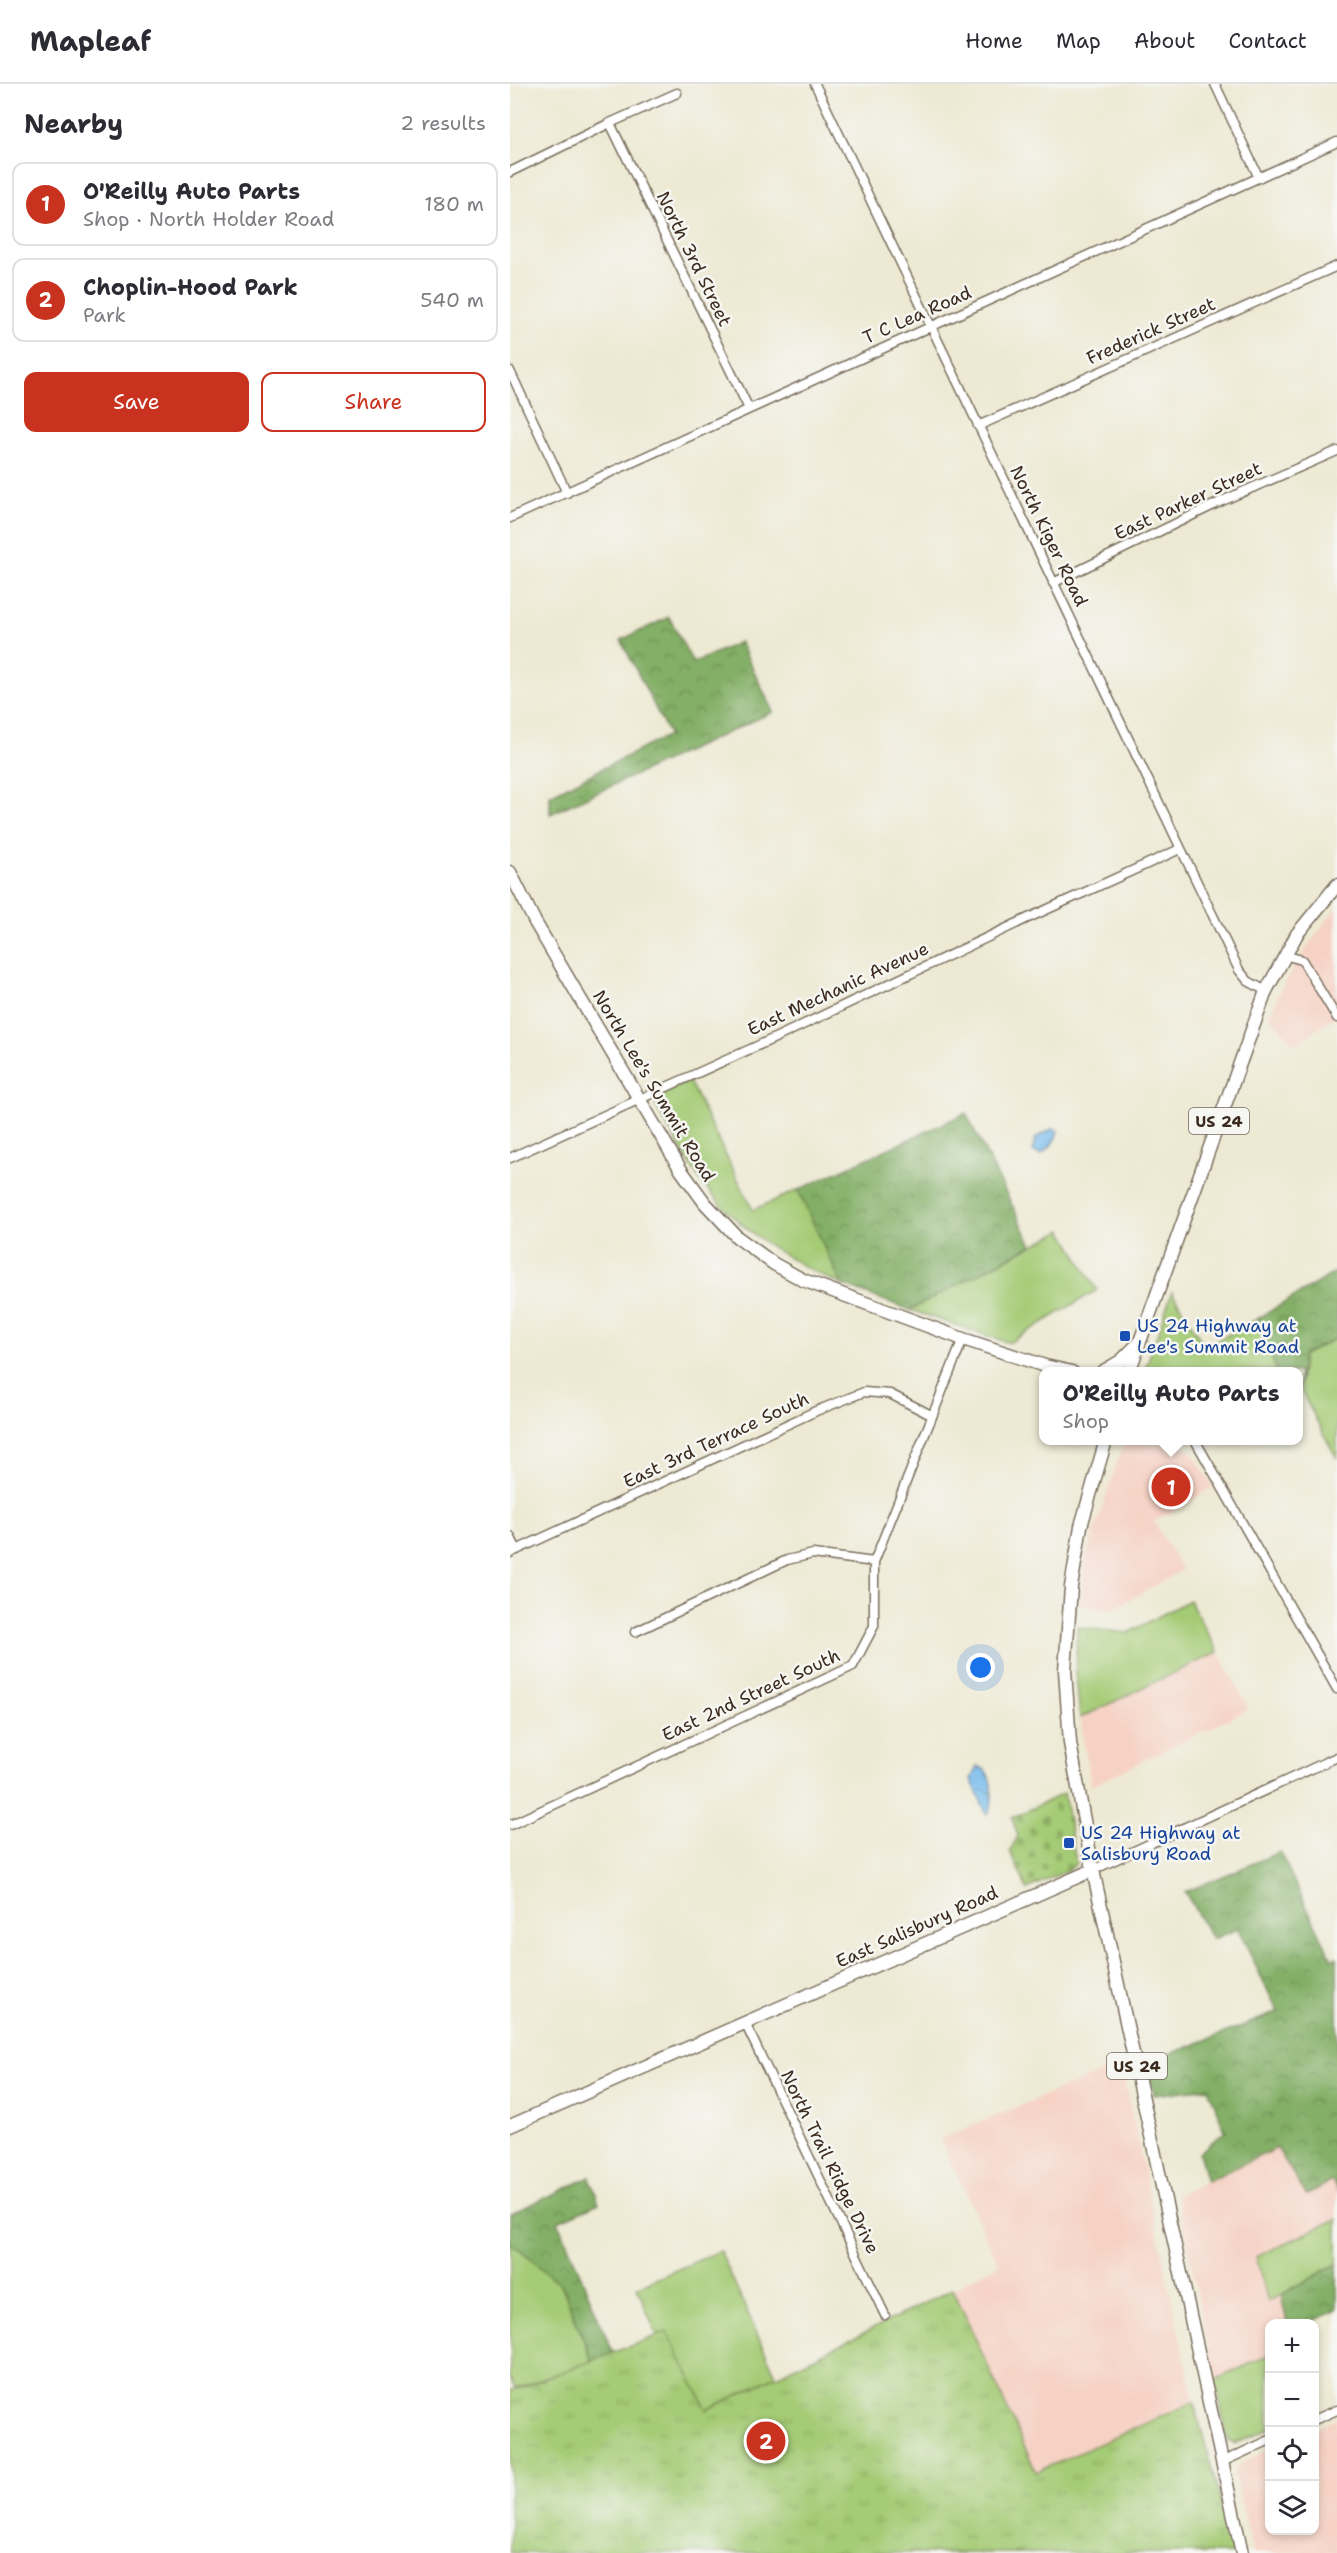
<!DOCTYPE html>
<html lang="en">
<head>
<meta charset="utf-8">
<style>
  :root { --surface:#fff; --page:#f7f7f7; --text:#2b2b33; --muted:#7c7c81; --line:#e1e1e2; --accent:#c8321e }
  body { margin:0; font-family:"Shantell Sans",sans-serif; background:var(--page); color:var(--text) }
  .controls { position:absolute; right:18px; bottom:18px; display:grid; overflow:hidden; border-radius:12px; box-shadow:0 3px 9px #0003 }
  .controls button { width:54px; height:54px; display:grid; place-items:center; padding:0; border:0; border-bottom:2px solid var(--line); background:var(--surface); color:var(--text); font:30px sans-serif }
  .you { position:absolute; left:471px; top:1584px; width:21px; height:21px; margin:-15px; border:4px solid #fff; border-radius:50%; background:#1a73e8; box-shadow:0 0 0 9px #1a73e833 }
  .badge { display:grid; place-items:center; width:39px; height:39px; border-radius:50%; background:var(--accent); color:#fff; font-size:20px; font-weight:700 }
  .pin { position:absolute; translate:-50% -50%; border:3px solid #fff; box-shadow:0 2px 6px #0006 }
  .popup { position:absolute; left:529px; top:1283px; width:264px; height:78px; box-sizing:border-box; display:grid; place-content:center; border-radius:12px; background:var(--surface); filter:drop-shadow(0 2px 4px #0005); font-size:20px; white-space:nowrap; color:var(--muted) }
  .popup b { font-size:22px; color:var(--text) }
  .popup::after { content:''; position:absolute; left:50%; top:100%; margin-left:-12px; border:12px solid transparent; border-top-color:var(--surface) }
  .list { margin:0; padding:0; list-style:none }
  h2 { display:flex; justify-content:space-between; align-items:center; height:78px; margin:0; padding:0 24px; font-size:26px }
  h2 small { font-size:20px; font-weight:400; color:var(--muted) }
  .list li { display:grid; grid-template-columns:39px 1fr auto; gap:18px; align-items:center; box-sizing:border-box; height:84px; margin:0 12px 12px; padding:0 12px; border:2px solid var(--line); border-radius:12px }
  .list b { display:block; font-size:22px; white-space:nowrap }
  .list p { margin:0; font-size:20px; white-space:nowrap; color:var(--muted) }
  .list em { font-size:20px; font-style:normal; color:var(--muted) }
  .actions { display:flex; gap:12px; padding:18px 24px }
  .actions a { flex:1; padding:14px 0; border:2px solid var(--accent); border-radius:12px; text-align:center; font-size:21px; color:var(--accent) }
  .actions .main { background:var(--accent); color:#fff }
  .icon { flex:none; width:33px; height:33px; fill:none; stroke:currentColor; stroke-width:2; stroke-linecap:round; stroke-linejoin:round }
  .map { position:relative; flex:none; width:827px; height:2469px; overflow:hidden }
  header { display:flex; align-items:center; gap:36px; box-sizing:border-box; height:84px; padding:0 30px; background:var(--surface); border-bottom:2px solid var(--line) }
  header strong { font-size:28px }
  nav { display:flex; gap:33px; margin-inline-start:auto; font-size:21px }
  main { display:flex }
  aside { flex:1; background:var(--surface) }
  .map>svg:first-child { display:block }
  .built { fill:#f6d2c4 }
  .green { fill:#a4cb75; stroke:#707a4a; stroke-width:1.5 }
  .forest { fill:url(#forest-crowns); stroke:#5f6c42; stroke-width:1.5 }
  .cemetery { fill:url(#cemetery-stones); stroke:#707a4a; stroke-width:1.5 }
  .park { fill:url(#park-tufts); stroke:#707a4a; stroke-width:1.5 }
  .water { fill:url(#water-ripples); stroke:#597386; stroke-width:1.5 }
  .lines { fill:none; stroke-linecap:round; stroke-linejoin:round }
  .minor-casing { stroke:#796d5d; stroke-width:11 }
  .secondary-casing { stroke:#796d5d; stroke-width:15 }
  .primary-casing { stroke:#796d5d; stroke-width:15 }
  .minor { stroke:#fff; stroke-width:8 }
  .secondary { stroke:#fff; stroke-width:12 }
  .primary { stroke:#fff; stroke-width:12 }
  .transit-dot { fill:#1a4fb4; stroke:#f6f6f2; stroke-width:2 }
  .labels { text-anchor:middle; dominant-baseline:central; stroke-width:5; stroke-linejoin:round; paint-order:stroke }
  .shield { fill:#f6f6f2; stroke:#73675e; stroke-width:1.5 }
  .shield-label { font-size:16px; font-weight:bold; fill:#3b2a1e }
  .street-label { font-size:18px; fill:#3b2a1e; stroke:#f6f6f2 }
  .transit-label { font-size:18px; fill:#164399; stroke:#f6f6f2; text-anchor:start }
</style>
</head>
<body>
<header>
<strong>Mapleaf</strong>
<nav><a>Home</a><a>Map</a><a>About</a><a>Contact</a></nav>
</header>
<main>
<aside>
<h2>Nearby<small>2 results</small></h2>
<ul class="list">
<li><span class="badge">1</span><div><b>O'Reilly Auto Parts</b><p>Shop · North Holder Road</p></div><em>180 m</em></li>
<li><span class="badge">2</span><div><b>Choplin-Hood Park</b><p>Park</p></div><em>540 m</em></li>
</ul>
<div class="actions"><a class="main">Save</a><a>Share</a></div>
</aside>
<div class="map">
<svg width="827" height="2469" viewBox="0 0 827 2469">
  <defs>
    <pattern id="forest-crowns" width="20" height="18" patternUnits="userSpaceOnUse" patternTransform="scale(1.5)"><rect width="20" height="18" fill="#83af66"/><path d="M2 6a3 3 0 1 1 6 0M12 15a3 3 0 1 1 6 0" fill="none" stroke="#6c8f53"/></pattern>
    <pattern id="cemetery-stones" width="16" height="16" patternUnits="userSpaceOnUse" patternTransform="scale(1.5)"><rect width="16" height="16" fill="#a4cb75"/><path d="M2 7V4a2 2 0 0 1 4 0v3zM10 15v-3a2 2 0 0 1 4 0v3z" fill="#8eae65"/></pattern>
    <pattern id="park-tufts" width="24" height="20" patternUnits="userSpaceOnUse" patternTransform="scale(1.5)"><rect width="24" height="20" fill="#a4cb75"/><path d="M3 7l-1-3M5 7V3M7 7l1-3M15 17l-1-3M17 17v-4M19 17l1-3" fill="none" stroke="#8eae65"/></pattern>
    <pattern id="water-ripples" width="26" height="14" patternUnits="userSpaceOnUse" patternTransform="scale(1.5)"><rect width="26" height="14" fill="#77bced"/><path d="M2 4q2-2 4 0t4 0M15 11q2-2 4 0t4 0" fill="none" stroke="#6399bf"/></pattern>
  </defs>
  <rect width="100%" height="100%" fill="#f6f6f2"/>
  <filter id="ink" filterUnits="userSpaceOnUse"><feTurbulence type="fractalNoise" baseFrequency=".0167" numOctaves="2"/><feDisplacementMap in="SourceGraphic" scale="12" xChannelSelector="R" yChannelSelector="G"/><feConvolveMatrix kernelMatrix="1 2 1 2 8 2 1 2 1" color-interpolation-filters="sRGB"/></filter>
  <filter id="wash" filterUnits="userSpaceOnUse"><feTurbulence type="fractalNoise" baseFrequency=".008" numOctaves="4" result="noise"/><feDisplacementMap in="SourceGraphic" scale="24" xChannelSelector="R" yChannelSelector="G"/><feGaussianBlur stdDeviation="1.35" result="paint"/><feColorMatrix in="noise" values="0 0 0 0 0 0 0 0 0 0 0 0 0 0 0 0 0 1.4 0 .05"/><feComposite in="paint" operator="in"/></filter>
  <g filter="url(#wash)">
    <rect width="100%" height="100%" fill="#ede9d3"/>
    <!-- built -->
    <path class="built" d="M827 823V931L784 961 759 931 772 903 796 864Z
      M614 1357H670L686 1375 703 1403 644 1437 672 1486 603 1525 569 1521 577 1470Z
      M708 1568 739 1625 581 1702 570 1634Z
      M611 1980 684 2318 526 2388 443 2205 489 2180 430 2055Z
      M768 2064 796 2111 823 2097 827 2106V2135L746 2173 759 2218 771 2211 777 2239 760 2240 759 2271 705 2296 667 2111Z
      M827 2334V2469H743L724 2389 730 2380 759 2366 760 2446H804L805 2345Z"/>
    <!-- green -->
    <path class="green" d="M179 997 243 1126 288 1106 332 1201C273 1174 222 1143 185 1088 171 1067 160 1045 147 1024L146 1018 154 1008Z
      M552 1146 587 1206 499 1259 400 1226Z
      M662 1208 695 1263 747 1235 767 1287 634 1288Z
      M827 1254V1375L790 1305 793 1271Z
      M679 1516 708 1568 570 1634 566 1591 567 1543 618 1549Z
      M827 2135V2180L758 2218 746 2173Z
      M0 2158 52 2202 82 2277 6 2305 0 2292Z
      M210 2167 266 2292 197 2326 157 2249 147 2252 127 2203Z
      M759 2271V2345L725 2360 718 2357 705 2296Z"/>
    <!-- forest -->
    <path class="forest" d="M159 533 183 579 230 558 263 628 40 730V711L159 651 111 556Z
      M456 1029 522 1161 400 1226 332 1201 288 1106Z
      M827 1187V1254L793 1271 789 1305V1288L767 1287 747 1235Z
      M770 1768 822 1875 827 1873V2106L822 2097 796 2111 767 2064 697 2097 689 2069 715 2047 698 2004 644 2011 637 1979 768 1928 728 1845 702 1855 675 1808Z
      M80 2093 89 2119 48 2137 103 2269 82 2277 52 2202 0 2158V2130Z
      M827 2180V2226L799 2239H777L771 2211Z"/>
    <!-- cemetery -->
    <path class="cemetery" d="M554 1709 566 1779 561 1785 517 1805 500 1767 508 1752 502 1734Z"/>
    <!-- park -->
    <path class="park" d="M443 2205 526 2388 684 2318 724 2469H0V2308L157 2248 197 2326Z"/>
    <!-- water -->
    <path class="water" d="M544 1044 548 1047C546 1056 539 1065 531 1071L522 1067 526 1054Z
      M467 1683 474 1685C483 1694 485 1723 477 1731L461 1695Z"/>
  </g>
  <g filter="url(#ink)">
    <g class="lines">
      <!-- minor casing -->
      <g class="minor-casing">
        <path id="minor" d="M305 0 729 886 738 897 756 907
          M705 0 749 94
          M100 39 239 325
          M0 88 100 39 167 9
          M0 287 57 409
          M468 342 827 182
          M0 434 827 58
          M543 499 712 417 827 367
          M774 871 792 876 827 934
          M0 1074 267 953 516 835 670 765
          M685 1356 827 1605
          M0 1452 7 1466
          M0 1469 306 1327 354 1308 380 1310 421 1331
          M125 1548 277 1476 303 1470 364 1478
          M0 1741 343 1582 364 1542V1478L453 1255
          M583 1786 827 1673
          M235 1939 375 2231
          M804 2336 827 2326
          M712 2378 760 2356"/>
      </g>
      <!-- secondary casing -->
      <g class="secondary-casing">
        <path id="secondary" d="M0 788 25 838 171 1086 195 1119 227 1153 264 1180 293 1196 453 1255 535 1282 562 1288
          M0 2042 583 1786"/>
      </g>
      <!-- primary casing -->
      <g class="primary-casing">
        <path id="primary" d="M592 1288 611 1277 626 1262
          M619 1288 756 907 787 850 827 801
          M596 1356 571 1442 561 1503 555 1586 560 1659 583 1786 732 2469"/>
      </g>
      <!-- minor -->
      <use href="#minor" class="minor"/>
      <!-- secondary -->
      <use href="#secondary" class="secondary"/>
      <!-- primary -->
      <use href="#primary" class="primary"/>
    </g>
  </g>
  <!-- markers -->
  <g class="transit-dot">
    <rect x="609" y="1246" width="12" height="12" rx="3"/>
    <rect x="553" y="1753" width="12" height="12" rx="3"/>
  </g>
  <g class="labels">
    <!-- shield labels -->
    <g class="shield">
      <rect x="679" y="1024" width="60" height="26" rx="4.5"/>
      <rect x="597" y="1969" width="60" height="26" rx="4.5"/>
    </g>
    <g class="shield-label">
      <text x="709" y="1037">US 24</text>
      <text x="627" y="1982">US 24</text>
    </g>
    <!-- street labels -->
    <g class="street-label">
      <text transform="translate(184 175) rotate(64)">North 3rd Street</text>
      <text transform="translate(407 231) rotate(-24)">T C Lea Road</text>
      <text transform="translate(641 247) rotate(-24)">Frederick Street</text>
      <text transform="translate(678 417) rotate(-25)">East Parker Street</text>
      <text transform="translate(539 452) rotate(64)">North Kiger Road</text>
      <text transform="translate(328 905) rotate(-25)">East Mechanic Avenue</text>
      <text transform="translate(144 1002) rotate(59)">North Lee's Summit Road</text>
      <text transform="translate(206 1356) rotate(-25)">East 3rd Terrace South</text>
      <text transform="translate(241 1611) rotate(-25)">East 2nd Street South</text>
      <text transform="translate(407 1843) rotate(-24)">East Salisbury Road</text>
      <text transform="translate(320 2078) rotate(64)">North Trail Ridge Drive</text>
    </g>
    <!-- transit labels -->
    <g class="transit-label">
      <text x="627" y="1242">US 24 Highway at<tspan x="627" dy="21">Lee's Summit Road</tspan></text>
      <text x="571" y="1749">US 24 Highway at<tspan x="571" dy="21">Salisbury Road</tspan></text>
    </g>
  </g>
</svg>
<div class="controls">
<button>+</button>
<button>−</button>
<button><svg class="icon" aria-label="locate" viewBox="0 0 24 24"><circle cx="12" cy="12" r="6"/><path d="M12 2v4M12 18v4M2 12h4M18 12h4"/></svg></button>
<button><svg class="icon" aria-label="layers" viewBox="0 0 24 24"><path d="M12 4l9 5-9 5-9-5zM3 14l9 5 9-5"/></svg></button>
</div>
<div class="you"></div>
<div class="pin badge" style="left:661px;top:1403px">1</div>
<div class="popup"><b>O'Reilly Auto Parts</b>Shop</div>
<div class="pin badge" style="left:256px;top:2357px">2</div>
</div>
</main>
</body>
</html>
